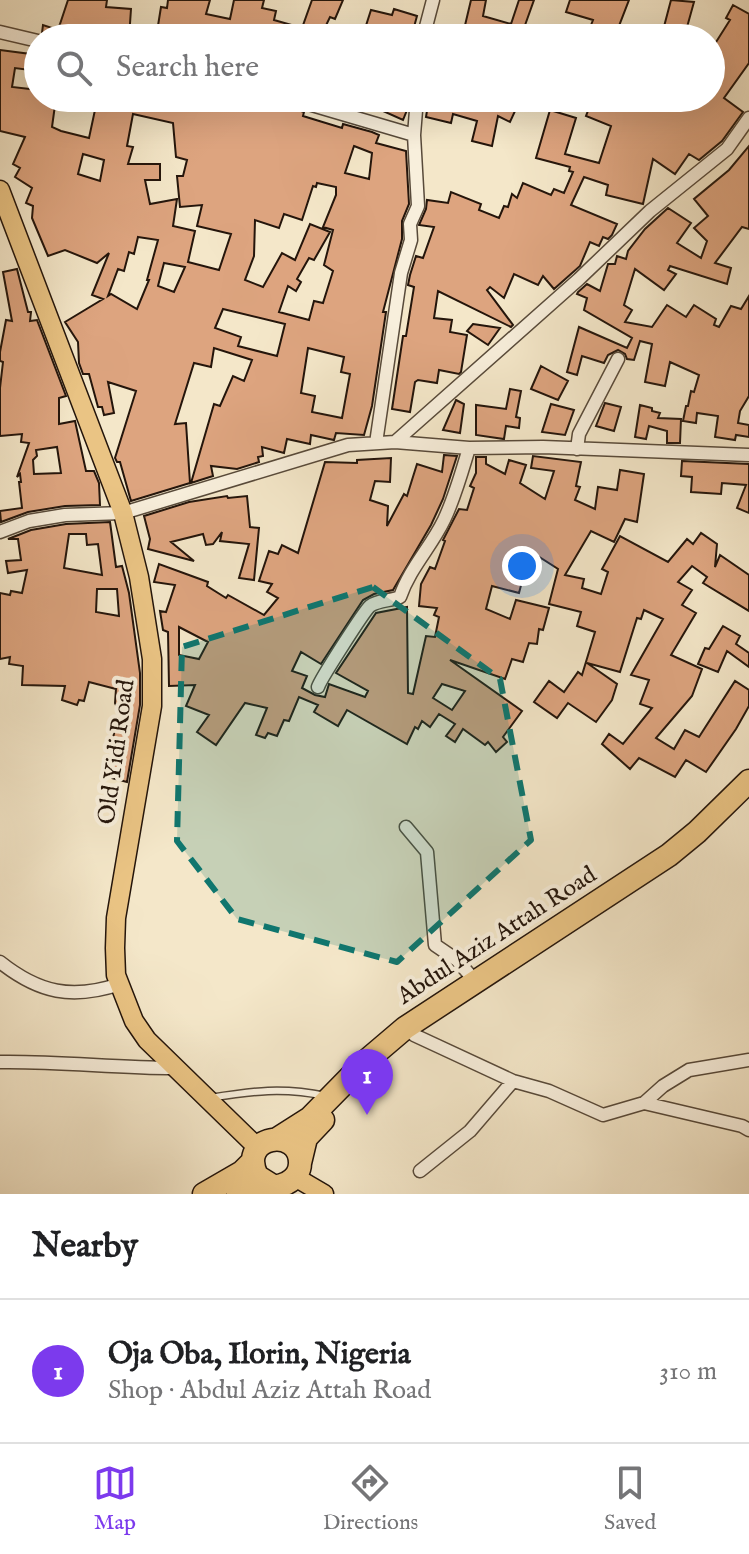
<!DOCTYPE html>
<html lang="en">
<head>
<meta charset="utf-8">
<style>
  :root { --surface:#fff; --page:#f6f6f6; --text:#202124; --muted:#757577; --line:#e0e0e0; --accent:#7c3aed }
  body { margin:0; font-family:"IM FELL English",serif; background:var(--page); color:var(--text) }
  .you { position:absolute; left:522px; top:566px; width:28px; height:28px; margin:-20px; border:6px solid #fff; border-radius:50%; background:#1a73e8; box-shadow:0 0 0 12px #1a73e833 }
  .badge { display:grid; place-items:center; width:52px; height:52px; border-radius:50%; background:var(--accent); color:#fff; font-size:26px; font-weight:700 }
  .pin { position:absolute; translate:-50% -66px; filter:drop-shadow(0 2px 4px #0008) }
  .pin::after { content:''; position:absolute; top:42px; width:28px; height:24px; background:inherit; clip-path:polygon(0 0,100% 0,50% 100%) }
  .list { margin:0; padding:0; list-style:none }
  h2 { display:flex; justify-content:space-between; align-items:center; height:104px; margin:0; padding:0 32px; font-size:34px }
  h2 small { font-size:26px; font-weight:400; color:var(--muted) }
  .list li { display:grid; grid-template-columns:52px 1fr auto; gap:24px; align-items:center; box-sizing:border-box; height:144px; padding:0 32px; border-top:2px solid var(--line) }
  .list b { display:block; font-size:30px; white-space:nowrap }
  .list p { margin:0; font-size:26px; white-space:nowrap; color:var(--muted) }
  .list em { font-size:26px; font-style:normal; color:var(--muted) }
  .icon { flex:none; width:44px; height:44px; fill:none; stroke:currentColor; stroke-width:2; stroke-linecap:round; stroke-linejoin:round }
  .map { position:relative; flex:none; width:749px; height:1194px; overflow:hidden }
  .search { position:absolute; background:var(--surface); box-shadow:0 8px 32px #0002; left:24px; right:24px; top:24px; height:88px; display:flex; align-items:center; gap:20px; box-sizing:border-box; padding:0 28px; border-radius:44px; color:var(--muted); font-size:30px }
  .sheet { height:248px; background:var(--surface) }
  nav { display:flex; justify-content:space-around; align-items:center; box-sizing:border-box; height:112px; border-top:2px solid var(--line); background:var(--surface); font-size:22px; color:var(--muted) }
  nav a { display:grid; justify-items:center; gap:4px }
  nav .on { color:var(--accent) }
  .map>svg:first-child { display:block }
  .building { fill:#dda47f; stroke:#24150b; stroke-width:2; fill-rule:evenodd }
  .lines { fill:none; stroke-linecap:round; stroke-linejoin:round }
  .lane-casing { stroke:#584a3a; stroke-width:9 }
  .street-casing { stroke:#584a3a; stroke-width:15 }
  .primary-casing { stroke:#24150b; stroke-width:21 }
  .highway-casing { stroke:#24150b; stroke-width:25 }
  .lane { stroke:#f8efdc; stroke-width:6 }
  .street { stroke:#f8efdc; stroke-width:12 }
  .primary { stroke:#eac484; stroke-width:18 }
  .highway { stroke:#eac484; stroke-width:22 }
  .marked { fill:#0f766e; fill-opacity:0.2; stroke:#0f766e; stroke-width:6; stroke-dasharray:16 10; stroke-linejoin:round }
  .labels { text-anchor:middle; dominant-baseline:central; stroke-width:8; stroke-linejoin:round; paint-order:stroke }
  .street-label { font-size:24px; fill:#24150b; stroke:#f8efdc }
</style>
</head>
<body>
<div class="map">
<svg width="749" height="1194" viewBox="0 0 749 1194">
  <rect width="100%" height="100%" fill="#f4e7c9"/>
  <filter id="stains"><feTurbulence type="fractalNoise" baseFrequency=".0025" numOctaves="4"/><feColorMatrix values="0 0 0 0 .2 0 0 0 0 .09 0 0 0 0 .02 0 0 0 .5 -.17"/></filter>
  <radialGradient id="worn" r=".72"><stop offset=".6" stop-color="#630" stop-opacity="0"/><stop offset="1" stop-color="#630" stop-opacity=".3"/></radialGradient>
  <!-- building -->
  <path class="building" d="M68 0H107L106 7 131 9 129 38 45 36 42 33 43 25 58 30Z
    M168 0H210L206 14 230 19 234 0H264L262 8 276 11 274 20 302 28 312 0H343L335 19 330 17 320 38H246L216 31 215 38H156L161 7 167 8Z
    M471 0H486L483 16 511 24 519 0H534L524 28 548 36V38H462Z
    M570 0H629L619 26 649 36V38H586L593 20 566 12Z
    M671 0 694 2 684 38H661Z
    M733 5 749 14V63L724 98 743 112 722 141 699 160 689 154 675 174 653 159 643 204 606 195 608 185 584 177 571 205 617 224 612 235 608 239 603 237 599 246 590 242 580 266 554 289 543 276 538 285 514 274 504 298 490 287 487 290 513 325 511 327 438 291 434 318 452 320 450 332 467 335 461 372 459 374 439 370 437 383 418 380 415 382 410 412 392 409 403 336H406L414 287 408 285 410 275 416 256 423 258 434 227 419 225 426 209 427 200 448 203 451 192 481 204 479 210 499 218 504 206 508 207 512 194 517 198 523 183 551 195 554 189 564 193 573 172 569 171 570 167 536 158 550 110 576 118 565 154 599 163 611 126 586 116 591 103 611 110 616 98 632 104 634 98H711V50L730 20 726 18Z
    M394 9 417 16 411 38H362L371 10 392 15Z
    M0 50 38 55V71L15 68 12 87 38 90V98H56L52 127 61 131 89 138 95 110 59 102V98H99L117 101 118 98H250L262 100 263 98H279L285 106 304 112 303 116 342 128 343 124 372 132 379 135 376 143 406 151 409 204 402 221V239L383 312H386L372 406 364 435 336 433 334 440 311 435 310 444 287 439 284 453 262 447 263 456 258 457 259 462 237 469 211 466 213 476 191 483 214 404 220 406 233 376 244 381 252 360 214 348 211 367 194 363 175 424 186 423 190 483 131 501 120 462H117L115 458 136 391 108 382 114 413 104 415 102 407H98L89 374H83L79 363 78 342 65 322 103 299 92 295 109 253 97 263 65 250 48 256 32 218 33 206 26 203 32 188 15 177 20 168 13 164 25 137 0 131ZM133 114 173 123 176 157 187 160 183 176H177L180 207 202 205 197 226 231 234 219 270 188 262 195 231 173 226 177 199 150 204 145 180H160V164H128L133 147 127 146ZM354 146 372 153 369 179 345 173ZM83 154 104 160 100 181 78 174ZM317 183 336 187V195L323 227 333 230 324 265 333 271 323 303 314 301 309 320 279 312 288 286 296 291 301 282 297 279 309 258 314 260 330 232 310 224 295 260 282 253 263 287 245 280 254 256 255 220 279 228 284 214 302 220 313 186 316 187ZM138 237 158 240 147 280H149L137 309 111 294 108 296 118 269 124 271 129 252 134 254ZM164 263 185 267 174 292 158 286ZM223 309 285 324 277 356 238 346 241 337 215 328ZM308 348 344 357 341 372 350 374 342 418 312 412 315 396 301 393Z
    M354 98H379L389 102 390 98H408L407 110 403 120Z
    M429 98H521L510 122 498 116 492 146 472 141 477 121 453 114 451 123 426 117Z
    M749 146V229L742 227 715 263 731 268 727 284 670 266 668 270 676 274 664 290 635 269 624 305 632 310 625 322 652 327 667 305 686 317 694 305 716 319 714 325 719 327 731 306 741 309 749 296V396L740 411 738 423 749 425V437L736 435 735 440 715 437 718 416 697 413 696 423 683 421 686 406H688L691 391 694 392 699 375 670 362 665 386 645 382 652 344 640 341 634 360 627 359 625 354 618 350 608 355 604 363 582 356 577 375 567 372 579 327 627 348 632 338 584 310 587 298 577 294 578 292 587 284 600 291 608 264H615L617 256 626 259 628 251 645 229 668 208 691 223 677 243 701 258 707 241 694 228 708 216 694 199 729 170Z
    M17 269 28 312H31L30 321 37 320 66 396 59 398V424L75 421 86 471H94L99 483 100 505 65 506 28 512 1 522 0 511 22 508 19 482H21L20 474 17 477 29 443 21 442 22 434 0 436V388L3 362 0 361V352L6 320 12 321 3 272ZM57 447 61 473 34 474 33 460 37 456 36 450Z
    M473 324 500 328 488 345 467 331Z
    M541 366 568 381 558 400 531 389Z
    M510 389 521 391 516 417 520 418 519 428 506 426 504 439 476 435V405L506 409Z
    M456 400 464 404 460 433 443 430Z
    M605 403 621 407 614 431 596 426Z
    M551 404 574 410 565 435 542 432Z
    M640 405 652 408V411L660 413 658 418 681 419 680 443H667V431L649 426 646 439 635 437Z
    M444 455 457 456 443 499 431 525 393 590 374 594 363 600 321 664 301 652 292 671 307 676 302 688 315 695 325 697 329 684 365 697 368 691 336 673 376 613 407 607 408 693 413 694 426 636 435 637 439 617 434 615 437 608 419 606 421 584 430 567 435 569 445 541 443 540 459 509 467 510 474 488 470 486 476 473V457H486V464L505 474 509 460 526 465 520 483 545 499 554 471 531 468 533 456 581 462 576 486 580 487 575 500 595 509 598 487 617 490 620 470 644 474 637 522 625 519 614 542 591 531 565 575 584 579 582 588 601 594 608 572 602 569 620 536 668 562 687 539 693 544 701 533 717 544 715 567 720 555 749 575V611L703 583 707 577 692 566 678 582 692 590 682 605 696 613 671 655 702 669 692 696 656 738 674 749 685 730 699 737 735 681 749 690V706L736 729 706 772 686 760 675 777 639 758 630 769 602 744 609 734 623 744 652 708 640 704 649 680 631 675 663 619 644 610 641 619 637 618 620 672 587 663 617 684 612 700 596 722 568 703 557 718 534 702 549 681 564 692 578 672 582 675 595 632 577 626 581 612 549 604 558 569 530 551 519 593 492 586 486 609 510 619 516 600 549 608 543 630 539 629 537 644 529 643 523 662 512 659 505 679 450 660 522 711 503 737 507 742 496 752 488 742 485 745 463 729 455 742 446 736 455 724 439 714 430 727 422 721 418 729 415 727 407 744 347 710 338 726 314 712 318 705 299 697 289 721 284 720 277 736 268 733 265 738 256 735 267 708 245 703 216 745 197 732 209 715 186 706 195 685 169 686 168 632 163 630 160 611 166 612 175 585 154 582 159 564 208 582 207 586 226 598 228 595 264 615 278 598 267 592 272 584 259 581 269 551 278 554 282 545 298 553 325 462 357 463V460L391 458 390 482 375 481 370 500 388 506 387 526 404 494 407 496 417 464 442 472ZM179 627 208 642 199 659 179 655ZM442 684 465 691 452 710 433 698Z
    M682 461 749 464V513L737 508 746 485 722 483 721 494 691 492 692 477 681 476Z
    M227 496 228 498 247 496 250 527 259 528 254 580 239 578 249 544 220 541 222 532 213 544 206 545 203 534 171 542 194 561 148 549 150 539 144 516 189 502Z
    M110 522 116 567 122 566 129 593 140 673V705L127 782 108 777 119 739 113 738 119 712 115 703 116 689 89 682 84 701 79 700 77 705 62 700 65 686 22 685 23 666 9 664 10 657 0 659V593L10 595 11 591 22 593 27 570 8 573 6 561 21 560 18 539H8L31 530 66 524ZM69 534H86L87 545 98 544 102 575 64 568ZM97 589H117L119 616 96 612Z
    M723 626 740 636 736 644 749 653V667L727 651 718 672 698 664 705 648 709 649Z"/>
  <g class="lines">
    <!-- lane casing -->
    <g class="lane-casing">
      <path id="lane" d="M210 1098C254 1091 282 1087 326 1096"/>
    </g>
    <!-- street casing -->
    <g class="street-casing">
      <path id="street" d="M0 32 38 41
        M423 38 433 0
        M288 98 414 135
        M395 442 579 279 650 211 727 149 749 118
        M376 443 401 273 411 240 410 224 418 206 414 135 417 98
        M577 449 579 434 618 359
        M0 532 29 521 65 515 123 513 348 445 395 442 469 448 543 447 749 455
        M318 687C320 680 364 611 370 606 378 600 390 601 400 597 410 568 431 547 444 520 455 497 462 471 469 448
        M406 827 427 852 435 945 457 960 475 981
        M0 962C39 993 72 1000 120 984
        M414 1035 513 1081 549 1091 603 1115 644 1103 663 1086 689 1070 749 1060
        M0 1062C58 1061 116 1068 174 1068
        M644 1103 742 1126 749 1130
        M420 1171 470 1131 513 1081"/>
    </g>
    <!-- primary casing -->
    <g class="primary-casing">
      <path id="primary" d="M0 190 123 513 139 577 152 659V706L116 918 115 948 116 975 134 1021 147 1040 258 1148
        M295 1177 324 1194"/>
    </g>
    <!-- highway casing -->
    <g class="highway-casing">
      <path id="highway" d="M277 1139 310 1118 365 1062 405 1028 669 855 697 832 749 781
        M300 1163 306 1138 323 1120
        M204 1194 242 1172 253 1161
        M238 1194C253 1188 274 1190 287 1183 295 1179 300 1171 300 1163 300 1126 237 1135 257 1176L273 1186"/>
    </g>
    <!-- lane -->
    <use href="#lane" class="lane"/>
    <!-- street -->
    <use href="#street" class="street"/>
    <!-- primary -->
    <use href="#primary" class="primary"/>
    <!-- highway -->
    <use href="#highway" class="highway"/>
  </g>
  <!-- marked area -->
  <path class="marked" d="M373 587 500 679 531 840 397 962 237 919 177 841 182 647Z"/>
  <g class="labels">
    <!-- street labels -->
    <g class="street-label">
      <text transform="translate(117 752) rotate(-82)">Old Yidi Road</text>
      <text transform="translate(497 936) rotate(-33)">Abdul Aziz Attah Road</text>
    </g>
  </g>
  <rect width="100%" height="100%" filter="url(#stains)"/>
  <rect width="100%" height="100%" fill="url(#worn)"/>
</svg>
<div class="you"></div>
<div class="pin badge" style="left:367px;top:1115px">1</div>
<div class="search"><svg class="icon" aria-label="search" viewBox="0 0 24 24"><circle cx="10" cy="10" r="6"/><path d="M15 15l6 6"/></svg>Search here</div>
</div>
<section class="sheet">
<h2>Nearby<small></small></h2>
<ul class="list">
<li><span class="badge">1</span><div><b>Oja Oba, Ilorin, Nigeria</b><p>Shop · Abdul Aziz Attah Road</p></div><em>310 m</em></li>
</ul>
</section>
<nav>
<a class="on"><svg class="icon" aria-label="map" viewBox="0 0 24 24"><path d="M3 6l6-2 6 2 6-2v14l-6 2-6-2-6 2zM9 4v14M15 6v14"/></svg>Map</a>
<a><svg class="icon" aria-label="directions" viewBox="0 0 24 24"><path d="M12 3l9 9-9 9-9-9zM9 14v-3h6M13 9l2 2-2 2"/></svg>Directions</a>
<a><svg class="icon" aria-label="saved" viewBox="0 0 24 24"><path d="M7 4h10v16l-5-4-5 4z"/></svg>Saved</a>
</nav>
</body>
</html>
